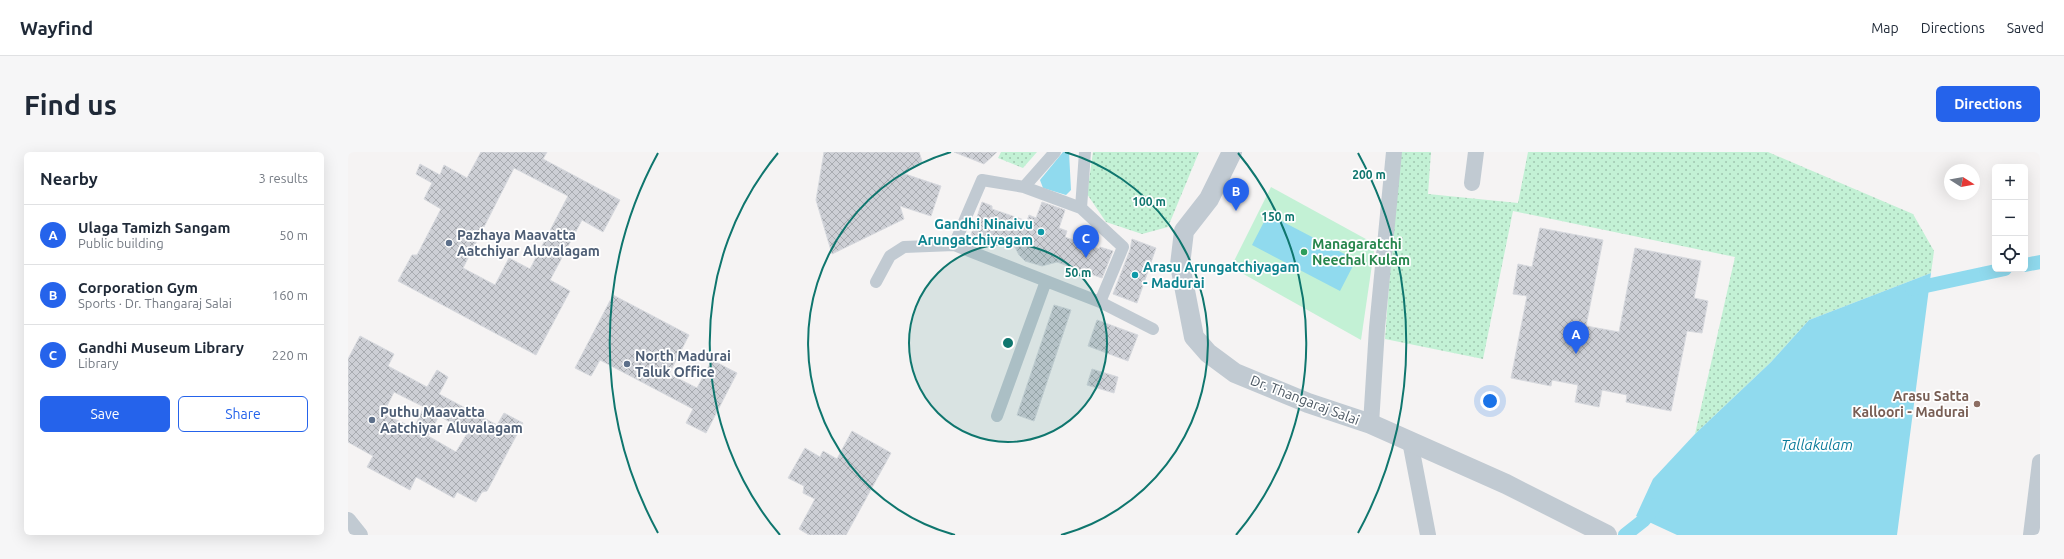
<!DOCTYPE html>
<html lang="en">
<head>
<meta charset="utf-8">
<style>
  :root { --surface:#fff; --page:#f6f6f7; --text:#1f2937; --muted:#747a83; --line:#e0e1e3; --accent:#2563eb }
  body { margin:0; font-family:Ubuntu,sans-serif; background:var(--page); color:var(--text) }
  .controls { position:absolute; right:12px; top:12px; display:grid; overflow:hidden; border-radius:6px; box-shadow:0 4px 16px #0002 }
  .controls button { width:36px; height:36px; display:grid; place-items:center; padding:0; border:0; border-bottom:1px solid var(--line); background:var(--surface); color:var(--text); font:20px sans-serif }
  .compass { position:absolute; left:1596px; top:12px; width:36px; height:36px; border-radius:50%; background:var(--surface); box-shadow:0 4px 16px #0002; rotate:101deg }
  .you { position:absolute; left:1142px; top:249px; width:14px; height:14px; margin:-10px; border:3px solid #fff; border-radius:50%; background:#1a73e8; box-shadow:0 0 0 6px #1a73e833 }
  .badge { display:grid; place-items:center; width:26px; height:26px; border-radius:50%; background:var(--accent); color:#fff; font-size:13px; font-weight:700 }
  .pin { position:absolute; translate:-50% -33px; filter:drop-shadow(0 1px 2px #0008) }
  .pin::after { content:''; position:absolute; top:21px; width:14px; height:12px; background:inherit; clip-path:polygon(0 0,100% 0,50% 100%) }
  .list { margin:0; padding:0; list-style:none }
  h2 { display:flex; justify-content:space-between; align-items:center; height:52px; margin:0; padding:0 16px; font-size:17px }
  h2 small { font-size:13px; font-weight:400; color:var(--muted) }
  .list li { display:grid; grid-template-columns:26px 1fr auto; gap:12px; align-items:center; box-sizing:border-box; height:60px; padding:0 16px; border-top:1px solid var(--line) }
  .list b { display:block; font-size:15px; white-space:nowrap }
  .list p { margin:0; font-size:13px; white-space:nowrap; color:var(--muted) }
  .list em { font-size:13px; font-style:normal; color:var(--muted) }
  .actions { display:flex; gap:8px; padding:12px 16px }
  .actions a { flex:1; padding:9px 0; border:1px solid var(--accent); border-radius:6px; text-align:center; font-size:14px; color:var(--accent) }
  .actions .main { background:var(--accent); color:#fff }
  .icon { flex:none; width:22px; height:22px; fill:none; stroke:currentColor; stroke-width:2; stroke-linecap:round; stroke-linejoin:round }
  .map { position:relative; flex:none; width:1692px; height:383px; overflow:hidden; border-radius:6px }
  header { display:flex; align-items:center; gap:24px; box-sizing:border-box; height:56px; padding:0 20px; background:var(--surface); border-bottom:1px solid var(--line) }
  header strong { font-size:19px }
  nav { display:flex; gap:22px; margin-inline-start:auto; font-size:14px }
  .intro { display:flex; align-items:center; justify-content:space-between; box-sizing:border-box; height:96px; padding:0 24px }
  h1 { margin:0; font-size:28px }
  .button { padding:10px 18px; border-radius:6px; background:var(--accent); color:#fff; font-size:14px; font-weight:700 }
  main { display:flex; gap:24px; padding:0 24px }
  aside { flex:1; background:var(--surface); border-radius:6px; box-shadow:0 4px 16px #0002 }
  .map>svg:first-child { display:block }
  .grass { fill:url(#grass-dots) }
  .garden { fill:#c3f1d5 }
  .water { fill:#90daee }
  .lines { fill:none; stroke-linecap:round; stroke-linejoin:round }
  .canal { stroke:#90daee; stroke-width:14 }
  .building { fill:url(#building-cross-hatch); stroke:#d7d9de; fill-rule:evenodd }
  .pedestrian { stroke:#c1cad2; stroke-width:12 }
  .minor { stroke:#c1cad2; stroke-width:16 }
  .tertiary { stroke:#c1cad2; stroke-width:20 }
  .ring { fill:none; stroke:#0f766e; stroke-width:2 }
  .culture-dot { fill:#0f9aa8; stroke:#fff; stroke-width:1.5 }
  .service-dot { fill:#5c6f8a; stroke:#fff; stroke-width:1.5 }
  .leisure-dot { fill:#2e9e5b; stroke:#fff; stroke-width:1.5 }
  .education-dot { fill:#8d6e63; stroke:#fff; stroke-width:1.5 }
  .labels { text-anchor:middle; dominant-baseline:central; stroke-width:3.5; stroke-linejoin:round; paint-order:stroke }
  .culture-label { font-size:14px; font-weight:bold; fill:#0d838f; stroke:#fff; text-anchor:end }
  .service-label { font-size:14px; font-weight:bold; fill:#4e5e75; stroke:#fff; text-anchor:start }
  .leisure-label { font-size:14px; font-weight:bold; fill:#27864d; stroke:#fff; text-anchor:start }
  .education-label { font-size:14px; font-weight:bold; fill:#785e54; stroke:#fff; text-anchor:end }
  .street-label { font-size:14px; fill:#4a5661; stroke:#fff }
  .water-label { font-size:15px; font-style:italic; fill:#0c7c9b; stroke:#fff }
  .centre { fill:#0f766e; stroke:#fff; stroke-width:2 }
  .ring-label { font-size:12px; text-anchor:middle; font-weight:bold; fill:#0f766e; stroke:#fff; stroke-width:3.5; stroke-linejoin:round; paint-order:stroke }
</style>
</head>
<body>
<header>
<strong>Wayfind</strong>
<nav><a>Map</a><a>Directions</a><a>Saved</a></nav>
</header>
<div class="intro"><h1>Find us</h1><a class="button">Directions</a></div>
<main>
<aside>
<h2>Nearby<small>3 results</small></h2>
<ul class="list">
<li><span class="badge">A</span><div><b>Ulaga Tamizh Sangam</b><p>Public building</p></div><em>50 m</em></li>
<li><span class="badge">B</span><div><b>Corporation Gym</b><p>Sports · Dr. Thangaraj Salai</p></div><em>160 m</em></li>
<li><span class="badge">C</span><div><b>Gandhi Museum Library</b><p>Library</p></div><em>220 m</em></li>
</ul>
<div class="actions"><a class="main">Save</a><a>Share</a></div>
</aside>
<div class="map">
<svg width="1692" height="383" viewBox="0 0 1692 383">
  <defs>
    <pattern id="grass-dots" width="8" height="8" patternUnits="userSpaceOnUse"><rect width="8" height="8" fill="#c3f1d5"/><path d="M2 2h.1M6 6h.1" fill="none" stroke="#a0c6b0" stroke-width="1.8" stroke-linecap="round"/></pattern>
    <pattern id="building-cross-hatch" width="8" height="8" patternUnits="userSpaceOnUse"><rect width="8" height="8" fill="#cdcfd5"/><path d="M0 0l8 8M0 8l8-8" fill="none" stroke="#a8abb0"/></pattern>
  </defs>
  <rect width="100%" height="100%" fill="#f5f3f3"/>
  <!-- grass -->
  <path class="grass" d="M653 0H689L675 16 650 6Z
    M745 0H851L820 75 794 82 758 70 739 42Z
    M1051 0H1083L1080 42 1170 51 1180 0H1420L1565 62 1586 99 1583 121 1461 168 1423 210 1347 282 1387 105 1165 59 1135 207 1037 187Z"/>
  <!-- garden -->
  <path class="garden" d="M923 35 1027 92 1013 188 883 115Z"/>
  <!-- water -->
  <path class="water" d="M715 0H721L723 38 718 43 695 36 692 28Z
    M920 62 1008 108 992 139 904 93Z
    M1583 121 1549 383H1329L1288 364 1305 327 1347 282 1423 210 1461 168Z"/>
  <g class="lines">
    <!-- canal -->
    <path class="canal" d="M1677 113 1692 110
      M1564 137 1657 117
      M1277 383 1296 368 1308 353"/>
  </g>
  <!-- building -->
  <path class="building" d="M133 0H199L195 7 272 48 255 80 234 68 202 128 222 139 188 203 50 129 64 103H69L93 57 76 47 84 31 68 22 72 12 92 23 96 13 119 26ZM166 16 220 44 182 117 161 106 147 133 115 116Z
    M476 0H571L574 9 557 22 593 34 583 64 552 54 556 67 484 102 468 48Z
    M606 0H649L636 12Z
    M634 50 644 54V57L679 69 681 63 688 66 694 50 717 58 711 76 719 79 717 85 751 97 752 95 765 99 754 126 709 110 694 114 677 109 671 103 667 95 637 84 635 91 622 86Z
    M1192 76 1255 88 1238 174 1271 180 1287 96 1353 109 1346 146 1360 149 1354 181 1339 179 1323 259 1278 250 1279 243 1254 238 1251 255 1227 250 1230 233 1204 228 1203 234 1163 226 1179 144 1165 142 1170 112 1184 115Z
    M784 87 808 96 789 151 765 142 782 98Z
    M265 143 341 183 321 222 349 236 364 208 389 221 358 281 338 271 345 257 252 208 243 224 227 216Z
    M706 153 723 158 686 269 669 263Z
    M749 168 790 183 780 209 740 194Z
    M12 184 46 202 40 214 79 235 89 218 100 225 91 242 149 273 156 261 175 271 139 339 134 340 128 350 109 340 106 346 68 325 62 338 19 315 25 304 0 290V207ZM46 240 76 255 66 276 35 262ZM91 264 120 280 108 300 80 284Z
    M744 217 770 225 766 241 739 233Z
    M504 279 543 301 498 383H461L451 377 467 347 455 341 456 334 440 326 457 296 472 305 475 299 489 307Z"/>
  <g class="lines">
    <!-- pedestrian -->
    <path class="pedestrian" d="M676 35 707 0
      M733 56 676 35 634 28 606 93 752 150 775 95 733 56 737 0
      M528 130 542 104 556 95 606 93
      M752 150 805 177
      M649 264 698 129"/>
    <!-- minor -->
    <path class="minor" d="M1124 31 1128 0
      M1023 272 1029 176 1046 0
      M1062 289 1080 383
      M0 368 12 383
      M1683 383 1692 310"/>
    <!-- tertiary -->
    <path class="tertiary" d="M884 0 861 47 836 79 832 113 846 185 860 201 887 221 960 251 1023 272 1158 332 1259 383"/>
  </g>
  <!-- distance rings -->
  <circle cx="660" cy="191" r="99" fill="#0f766e" fill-opacity=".12"/>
  <g class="ring">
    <circle cx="660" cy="191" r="99"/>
    <path d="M607 383A199 199 0 0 1 603 0M717 0A199 199 0 0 1 713 383"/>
    <path d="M432 383A298 298 0 0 1 430 1M890 1A298 298 0 0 1 888 383"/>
    <path d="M310 381A398 398 0 0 1 310 1M1010 1A398 398 0 0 1 1010 381"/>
  </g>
  <!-- markers -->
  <g class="culture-dot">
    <circle cx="693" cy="80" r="4"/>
    <circle cx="787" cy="123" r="4"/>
  </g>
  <g class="service-dot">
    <circle cx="101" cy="91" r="4"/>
    <circle cx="279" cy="212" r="4"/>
    <circle cx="24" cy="268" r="4"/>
  </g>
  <circle class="leisure-dot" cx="956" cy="100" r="4"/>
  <circle class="education-dot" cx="1629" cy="252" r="4"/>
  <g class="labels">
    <!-- culture labels -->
    <g class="culture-label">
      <text x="685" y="72">Gandhi Ninaivu<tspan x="685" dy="16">Arungatchiyagam</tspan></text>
      <text x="795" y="115" text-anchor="start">Arasu Arungatchiyagam<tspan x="795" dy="16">- Madurai</tspan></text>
    </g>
    <!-- service labels -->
    <g class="service-label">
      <text x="109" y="83">Pazhaya Maavatta<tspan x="109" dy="16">Aatchiyar Aluvalagam</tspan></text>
      <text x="287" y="204">North Madurai<tspan x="287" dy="16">Taluk Office</tspan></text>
      <text x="32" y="260">Puthu Maavatta<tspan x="32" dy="16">Aatchiyar Aluvalagam</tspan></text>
    </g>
    <!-- leisure labels -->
    <g class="leisure-label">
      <text x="964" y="92">Managaratchi<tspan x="964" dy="16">Neechal Kulam</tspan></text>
    </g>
    <!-- education labels -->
    <g class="education-label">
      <text x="1621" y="244">Arasu Satta<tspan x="1621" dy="16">Kalloori - Madurai</tspan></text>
    </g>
    <!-- street labels -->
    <g class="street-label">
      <text transform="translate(957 248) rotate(21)">Dr. Thangaraj Salai</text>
    </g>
    <!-- water labels -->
    <g class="water-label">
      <text x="1469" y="292">Tallakulam</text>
    </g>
  </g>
  <circle cx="660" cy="191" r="6" class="centre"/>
  <g class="ring-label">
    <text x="1021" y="27">200 m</text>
    <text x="801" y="54">100 m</text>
    <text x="930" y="69">150 m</text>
    <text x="730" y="125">50 m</text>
  </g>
</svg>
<div class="controls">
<button>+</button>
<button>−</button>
<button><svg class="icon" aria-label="locate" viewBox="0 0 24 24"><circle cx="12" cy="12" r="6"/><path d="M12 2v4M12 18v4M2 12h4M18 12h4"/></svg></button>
</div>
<svg class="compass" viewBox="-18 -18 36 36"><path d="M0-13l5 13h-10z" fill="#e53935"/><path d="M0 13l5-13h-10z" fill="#747a83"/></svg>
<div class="you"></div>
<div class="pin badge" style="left:1228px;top:202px">A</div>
<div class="pin badge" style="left:888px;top:59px">B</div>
<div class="pin badge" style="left:738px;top:106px">C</div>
</div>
</main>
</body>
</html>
